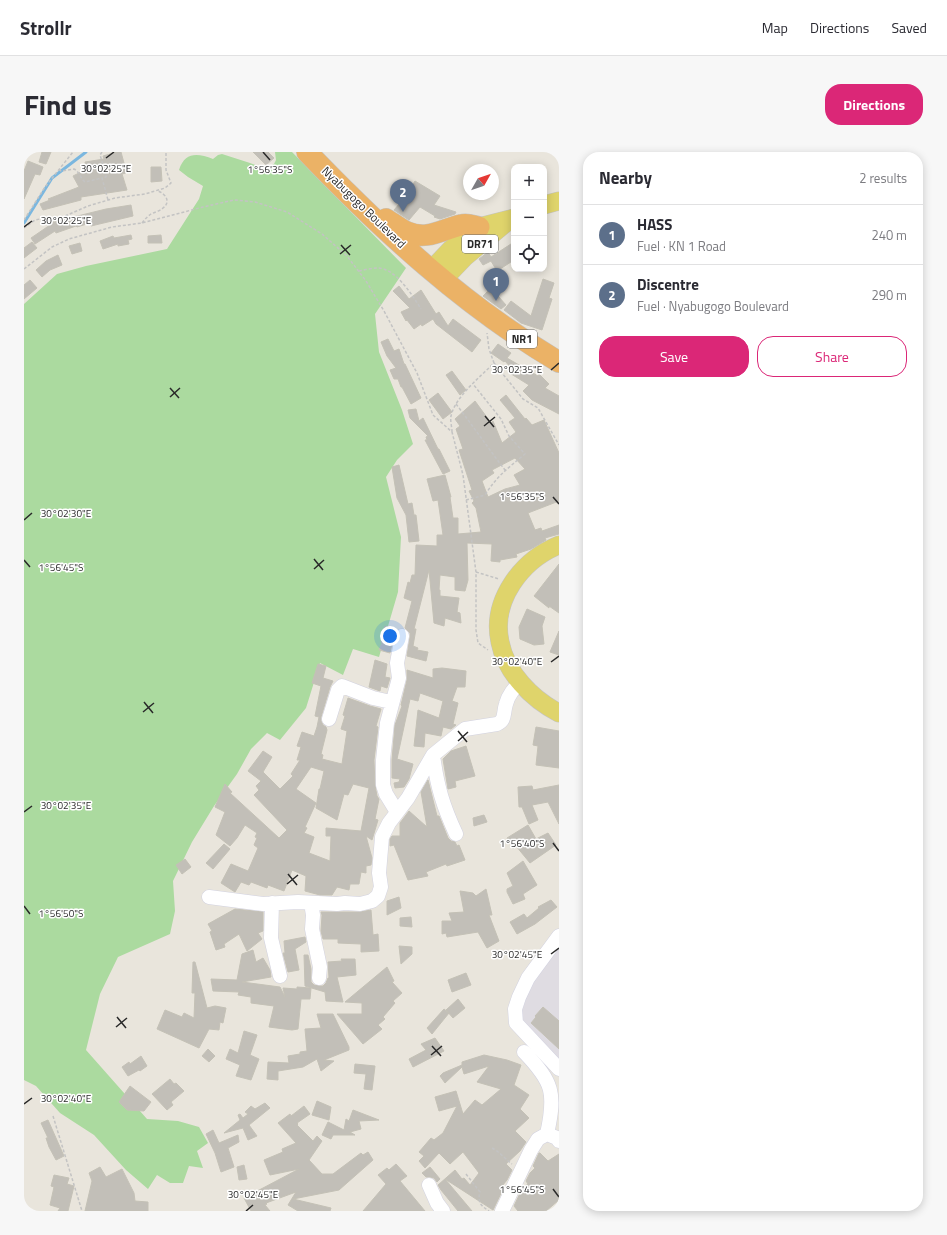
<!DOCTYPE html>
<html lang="en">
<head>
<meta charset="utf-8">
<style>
  :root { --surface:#fff; --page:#f7f7f7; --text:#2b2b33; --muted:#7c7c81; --line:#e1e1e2; --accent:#db2777 }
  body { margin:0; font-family:"Titillium Web",sans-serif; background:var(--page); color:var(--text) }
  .controls { position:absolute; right:12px; top:12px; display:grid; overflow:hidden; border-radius:8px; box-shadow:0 2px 10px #0003 }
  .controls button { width:36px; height:36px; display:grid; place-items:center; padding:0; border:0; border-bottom:1px solid var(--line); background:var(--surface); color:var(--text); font:20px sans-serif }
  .compass { position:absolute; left:439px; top:12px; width:36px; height:36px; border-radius:50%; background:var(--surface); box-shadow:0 2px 10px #0003; rotate:50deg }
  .you { position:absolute; left:366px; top:484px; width:14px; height:14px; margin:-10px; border:3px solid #fff; border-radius:50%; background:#1a73e8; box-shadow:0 0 0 6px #1a73e833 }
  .badge { display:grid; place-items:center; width:26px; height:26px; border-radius:50%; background:var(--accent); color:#fff; font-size:13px; font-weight:700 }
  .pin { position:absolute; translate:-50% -33px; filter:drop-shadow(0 1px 2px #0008) }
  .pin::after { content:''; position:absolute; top:21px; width:14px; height:12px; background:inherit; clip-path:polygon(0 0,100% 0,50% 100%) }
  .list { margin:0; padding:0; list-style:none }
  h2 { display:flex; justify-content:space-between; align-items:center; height:52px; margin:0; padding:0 16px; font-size:17px }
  h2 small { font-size:13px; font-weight:400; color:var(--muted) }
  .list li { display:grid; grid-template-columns:26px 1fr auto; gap:12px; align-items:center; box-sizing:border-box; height:60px; padding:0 16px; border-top:1px solid var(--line) }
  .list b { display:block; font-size:15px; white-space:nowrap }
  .list p { margin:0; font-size:13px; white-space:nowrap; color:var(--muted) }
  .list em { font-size:13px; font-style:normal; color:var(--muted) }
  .actions { display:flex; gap:8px; padding:12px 16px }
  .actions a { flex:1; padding:9px 0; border:1px solid var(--accent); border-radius:16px; text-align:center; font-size:14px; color:var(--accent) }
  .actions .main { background:var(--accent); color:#fff }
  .icon { flex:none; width:22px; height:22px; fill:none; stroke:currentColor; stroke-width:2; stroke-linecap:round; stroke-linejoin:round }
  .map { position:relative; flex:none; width:535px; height:1059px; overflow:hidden; border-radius:16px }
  header { display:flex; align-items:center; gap:24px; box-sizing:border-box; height:56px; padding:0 20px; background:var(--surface); border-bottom:1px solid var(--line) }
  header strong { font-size:19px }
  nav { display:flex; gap:22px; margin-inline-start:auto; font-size:14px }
  .intro { display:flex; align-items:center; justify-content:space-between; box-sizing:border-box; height:96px; padding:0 24px }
  h1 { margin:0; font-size:28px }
  .button { padding:10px 18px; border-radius:16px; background:var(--accent); color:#fff; font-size:14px; font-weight:700 }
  main { display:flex; gap:24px; padding:0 24px }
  aside { flex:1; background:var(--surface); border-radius:16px; box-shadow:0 2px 10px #0003 }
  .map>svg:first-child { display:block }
  .industrial { fill:#dfdce2 }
  .green { fill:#abda9f }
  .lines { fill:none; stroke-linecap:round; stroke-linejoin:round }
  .stream { stroke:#7bb7df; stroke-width:3 }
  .building { fill:#c2bfb8; stroke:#c4c1b6; fill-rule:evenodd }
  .minor-casing { stroke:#d2d2e0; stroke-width:15 }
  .major-casing { stroke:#c3c3c3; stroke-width:19 }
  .highway-casing { stroke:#c3c3c3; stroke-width:22 }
  .path { stroke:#c3c3c3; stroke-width:1.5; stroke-dasharray:3 2; stroke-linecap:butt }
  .minor { stroke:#fff; stroke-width:14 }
  .major { stroke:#dfd46b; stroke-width:18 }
  .highway { stroke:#ebb266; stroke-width:21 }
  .ticks { fill:none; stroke:#292929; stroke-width:1.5 }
  .labels { text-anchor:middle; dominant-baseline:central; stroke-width:3; stroke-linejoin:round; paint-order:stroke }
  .shield { fill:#fff; stroke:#696969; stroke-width:1 }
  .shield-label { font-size:11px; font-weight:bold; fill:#292929 }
  .street-label { font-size:12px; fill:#292929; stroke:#fff }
  .ticks-label { font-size:10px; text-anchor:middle; fill:#292929; stroke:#fff; stroke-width:3; stroke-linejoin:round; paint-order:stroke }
</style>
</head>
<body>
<header>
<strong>Strollr</strong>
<nav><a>Map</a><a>Directions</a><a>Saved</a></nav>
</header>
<div class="intro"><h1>Find us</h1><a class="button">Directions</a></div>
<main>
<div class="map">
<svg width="535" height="1059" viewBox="0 0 535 1059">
  <rect width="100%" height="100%" fill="#e9e5dc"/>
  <!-- industrial -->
  <path class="industrial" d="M535 777V916L492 866 510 810Z"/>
  <!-- green -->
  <path class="green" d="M251 0H268L382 116 351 162 355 200 378 258 389 292 373 308 362 325 377 385 374 440 355 505 329 497 319 523 296 511 282 556 256 588 243 581 227 597 213 622 190 654 168 690 149 729 151 759 146 782 94 805 76 842 62 898 123 967 154 969 175 975 184 991 173 999 179 1016 165 1014 159 1031H146L133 1023 124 1037 102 1018 70 983 36 961 12 934 0 928V152L33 122 62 114 143 97 175 47 179 34 164 25 155 18C161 0 173 1 189 7L194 3 198 2 226 11 239 16H244L250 12 252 8Z"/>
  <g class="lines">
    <!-- stream -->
    <path class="stream" d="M0 71 28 26 62 0"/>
  </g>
  <!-- building -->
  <path class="building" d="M18 0H27L22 12 15 10Z
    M93 0H97L100 11 102 21 98 22 103 38 57 45V48L19 58 16 52 26 48 24 47 55 35 49 24 59 19 58 16 62 15 61 10 80 7 79 4Z
    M229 0H244L250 6 242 13Z
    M4 9 19 15 16 23 11 22 0 47V19Z
    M127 15H137L138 29 127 30Z
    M391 29 416 44 410 53 432 60 431 62 416 67 410 65 411 64 396 55 385 68 370 58 382 44Z
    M107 53 109 64 67 74 66 71 53 75 52 74 32 81 31 79 11 92 7 86 26 73 25 71 82 57Z
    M107 83 108 87 104 88 105 92 94 94V92L79 97 76 89 89 84 90 86Z
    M137 83 138 91H124V84Z
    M8 90 13 96 0 106V96Z
    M490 90V108L473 119 467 109 459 113 455 107 464 100 467 105Z
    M56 91 58 99 48 102 45 94Z
    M34 103 38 113 26 118 18 125 12 118 22 109Z
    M519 127 530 131 525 146 528 147 518 178 497 171 480 158 487 149 507 164Z
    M6 128 13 136 0 147V133Z
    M375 134 385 147 397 138 412 162 415 160 424 174 429 167 457 188 448 200 412 172 409 167 398 174 397 172 390 177 383 168 382 169 377 160 386 156 369 139Z
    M467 136 482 153 477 157 459 144Z
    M364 187 370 199 375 197 380 212H381L397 246 387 252 378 235H377L374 227H370L366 218 372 216 363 204 357 190Z
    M474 192 487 201 483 206 514 224 515 222 525 232 521 236 535 244V262L508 248 499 239 505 233 484 220 488 217 481 209 480 210 467 201Z
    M428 219 442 238 436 243 422 223Z
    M414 241 428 260 419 267 405 248Z
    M482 243 501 267 502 266 508 273 520 268 535 301V349L504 361 511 378 517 376 518 379 535 373V382L521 386 522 388 507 397 492 402 493 405 476 408V410L467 409 468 392 443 391 444 428 441 439 431 438V425L416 423 415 438H416V444L435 446 433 460 436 461 437 471 421 466 420 474 410 471 405 418 390 477H392L389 494 394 496 393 498 404 500 402 509 383 504 386 485V481L381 476 388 449 380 446 384 430 386 431 388 423H391L392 393 413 394V383H419L414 348 409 349 403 327 421 323 427 345H426L429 366H434V382L457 380 452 356 448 351 450 349 445 339 448 338 435 298 439 297 432 277 436 274 431 267 451 249 467 271 469 269 478 291 492 280 485 270 491 266 476 248ZM491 306 501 317 490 323 496 333 481 337 464 345 458 329 470 321 468 318Z
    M392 257 395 269 399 266 414 297H415L426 319 419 322 401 288H403L402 285 404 284 386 266 384 258Z
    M375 313 384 352 388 351 390 363H392L395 389 385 390 382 363 373 346 368 315Z
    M535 412V461L525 454V456L510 444Z
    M503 457 521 465 518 474 520 492 510 493 496 487 495 475Z
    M361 474 372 478 370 482 366 501 355 498 358 491 357 490Z
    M535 479V503L526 500Z
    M351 508 363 512 361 525 366 526 363 536 357 534 356 539 345 535Z
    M294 512 302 514 299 526 309 529 306 535 297 565V569L299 573 302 575 303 578 297 602 299 603 298 607 318 612 323 579 317 577 321 564 319 563 324 546 346 554 357 557 352 574 354 575 350 608 351 633 353 644 355 647 351 667 354 668 348 688 342 684 348 706 347 713 342 714V721L337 720 335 732H326L325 738 313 735 308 743H296L281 739 282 724 268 718 260 739 244 733 243 736 227 730 225 733 217 730 211 740 197 731 207 712 224 719 225 717 234 696 230 693 233 686 231 685 233 681 221 673 213 686 206 694 192 683 201 660 191 655 201 632 208 640 206 641 255 686 263 678 230 643 235 638 232 634 237 629 224 619 239 599 248 605 239 620 256 637 269 624 267 622 276 608H273L277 595 273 594 278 580 290 584 293 575 295 565 291 564 297 534 288 531ZM287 615 300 619 296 637H295L292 656 313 668 320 642 324 643 329 632 345 636 337 679 302 676V684H307L306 709 285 701 290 685 280 681 283 676 281 675 292 651 272 637Z
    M418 516 442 519 441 535H433L428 549 434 551 429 572 432 573 427 577 419 575 417 584 401 581 400 595 390 594 394 558 415 566 419 549 396 541 394 549 386 547 373 607 389 612 385 627 380 635 371 636 370 631 375 630 376 627 368 626V608L371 573 378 554 377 553 383 528V518L409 526V517Z
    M512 575 535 579V616L512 613 514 594 509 593Z
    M442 594 451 624 431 629 432 635 424 637 419 607 427 599Z
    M404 628 413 664H415L424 686 427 689 431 690 433 694 435 693 441 708 423 714 422 712 402 720 404 724 384 728 370 693 366 694V687L368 684H376V671L385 659 403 675 397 640Z
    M535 633V672L524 650 508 653 514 668 505 672 498 655H495L494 635 508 634 509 638Z
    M460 663 463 670 450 674 449 666Z
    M504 673 512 687 524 681 532 693 506 711 492 694 489 697 483 686Z
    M200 692 206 697 189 717 182 711Z
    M161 707 167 715 158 722 152 713Z
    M499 709 513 733 499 742 501 747 489 752 483 740V737L489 734 483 721Z
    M462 737 468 763H465L475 789 463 796 454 780 423 785 422 781 418 782V769H428L425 761 440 760 436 739 449 741 452 744Z
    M375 745 377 756 363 763V749Z
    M527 748 533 755 511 772 493 782 486 770 500 762 503 766 515 756 514 755Z
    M211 757 239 760V779L234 781 238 787 223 799 215 782 200 792 201 795 192 798 186 780 188 779 184 772Z
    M347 758 349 783 354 782 355 799 337 800V792L314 791V787H299L297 779 298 763 297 760H336Z
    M387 765 388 775 376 774V766Z
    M281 785 282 790 271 797 275 818 264 820 259 801H261L260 789Z
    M375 794 388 795V802L377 812Z
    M229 798 232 810 239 806 246 818 247 825 218 830 256 835 261 845 259 836 273 837V835L287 836 286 847H277L274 877 268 878 245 875 250 854 227 851V845L214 843 215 840 189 839 187 827 213 828 218 802Z
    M280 803H284L287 817V830L290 833 295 834H299L302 831 304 826H305L304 810 318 809 317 807H331L332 823 313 825 319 850 302 849 301 840 281 834Z
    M169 810H171L183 856 191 854 202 856 199 871 196 870 195 878 185 877 175 896 133 877 141 858 158 865 160 861 170 866 171 841H168Z
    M363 815 370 829 368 830 378 841 369 849 371 851 359 865 361 867 354 873 358 877 339 892 313 862H338V851L321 850Z
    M442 821 447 833 428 840 424 828Z
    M434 847 441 856 429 866 422 858Z
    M519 855 535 869V897L507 871 512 865 511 864Z
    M420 857 425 861 408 882 403 876Z
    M293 862H309L325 895V898L300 908 310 909 297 919 293 907 279 915 254 919V928L243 927 244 910 265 911 264 904 276 902V900L283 899 281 877 297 876Z
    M220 879 233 883 226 903 235 907 227 928 212 924 216 913 202 907 206 897 214 901Z
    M411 886 420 899 389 915 385 907 402 898 397 892Z
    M184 897 191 904 185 910 178 904Z
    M460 903 483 908 497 913 490 933 505 943 496 957 505 966 491 979 502 990 496 999 482 1012 488 1018 483 1028 478 1034 480 1035 469 1058 421 1027 448 1059H434L417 1038 414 1033 431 1018 438 1027 440 1026 446 1033 455 1021 439 1000 426 1012 415 1001 401 1016 395 1009 400 1004 395 1000 407 986 410 988 419 981 433 954 415 959 411 945 432 939 439 962 451 948 458 953 477 937 453 930 465 914 440 922 438 915 421 931 416 924 419 921 438 913V910Z
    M117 904 123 914 116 919 115 918 104 924 98 915 105 910 106 912Z
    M331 912 351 914 348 938 340 937 342 922 330 921Z
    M146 927 150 932 152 931 160 939 147 950 149 953 143 958 128 942Z
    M106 934 127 950 120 959 103 958 95 950Z
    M293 949 307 955 305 968 288 963Z
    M241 951 246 956 225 973 233 984 224 988 219 976 200 981 216 968 214 963 216 962 219 966 224 962 221 960 227 954 231 957Z
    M280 954 286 962 273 971 274 972 273 973 289 989 293 984 298 989 285 1008 298 1022H309L337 1001 339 1003 344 1000 349 1008 315 1038 269 1047 307 1056 306 1059H274L264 1053 272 1040 242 1051 243 1052 241 1053 246 1059H227L220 1046 275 1017 246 1023 240 1008 259 1000 258 997 272 991 254 971 266 962 267 964Z
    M329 958 355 968 335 969 337 977 326 980 331 983H309L307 987 298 983 304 970 320 978 322 967 325 969Z
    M24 968 40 1004 32 1008 25 995 22 986H24L17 971Z
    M189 978 195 991 214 983 215 990 204 996 210 1015 197 1020 191 1001 182 982Z
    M515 1001H516L524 1009 535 1002V1048L522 1059H494L490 1054 498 1037 504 1032 502 1029 506 1021 511 1016 509 1014Z
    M372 1012 383 1024 376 1029 401 1059H339L362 1032 354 1023 363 1016 365 1018Z
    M220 1013 223 1027 215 1028 213 1015Z
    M76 1015 82 1025 98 1017 110 1041 111 1049 124 1050V1059H61L68 1029 65 1021Z
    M406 1015 416 1027 413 1030 410 1026 406 1025H402L398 1021Z
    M30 1023 45 1026 43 1032 50 1034 44 1059H34L36 1056 26 1053 30 1035 27 1034Z"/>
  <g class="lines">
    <!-- minor casing -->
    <g class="minor-casing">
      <path id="minor" d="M305 567 314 538 318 534 349 546 367 550
        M409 603C413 634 419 654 432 682
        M373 660 362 642 359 633V608L363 571 375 526 373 511 378 484
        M185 745 239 752 274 750 313 752 321 751 336 752 348 749 354 744 357 735 355 721 358 685 365 671 384 646 409 603 441 577 473 572C482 568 479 561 482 552 484 544 490 535 497 531
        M248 751 247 786 256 824
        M287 751 289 763 288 777 296 815 295 826
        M535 784 504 826 495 845 491 857 492 871 535 917
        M500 900C529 930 532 941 523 982
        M405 1033 413 1051 419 1059
        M478 1059 507 998 514 987 523 982 533 986 535 989"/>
    </g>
    <!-- major casing -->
    <g class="major-casing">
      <path id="major" d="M520 53 535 49
        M407 118 427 97 455 75 490 66
        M419 128 441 105 483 70
        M535 393C498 408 467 448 476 490 482 521 508 547 535 561"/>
    </g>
    <!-- highway casing -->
    <g class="highway-casing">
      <path id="highway" d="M283 0C359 79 440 154 535 210
        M362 67C369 71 376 77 383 80 404 89 418 77 437 73 444 71 449 74 455 75"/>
    </g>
    <!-- path -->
    <path class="path" d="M78 0 76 3 82 22V25L78 26 84 48
      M35 17 37 19 50 17C56 20 56 26 61 30L78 26
      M0 68 21 35 49 0
      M118 71C121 67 124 64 127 62 131 60 136 59 139 56 147 50 142 42 134 39
      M0 76 11 68 16 67 25 69 32 68 64 54 91 46 121 42 141 36 147 31 142 18V0
      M0 117 28 95 45 87 88 75 118 71 179 55 210 48 231 50 263 60 298 82 323 104 342 129 360 159 393 221 409 263 428 280 439 323 452 420V478L454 491 464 498
      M335 119C340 118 347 116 353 116 371 115 389 144 397 157
      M470 211 499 247 514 256 535 293
      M432 252C449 274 464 296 481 318
      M428 280C428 275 426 269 427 264 431 245 456 225 470 211L465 197 463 181
      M442 348 461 343C472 325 484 316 501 302L485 284 477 267 449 232
      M452 420 475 427
      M29 964 58 1059
      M468 996C476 1000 481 1007 488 1012
      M442 1022 456 1040C453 1050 457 1054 465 1059"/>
    <!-- minor -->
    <use href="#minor" class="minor"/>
    <!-- major -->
    <use href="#major" class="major"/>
    <!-- highway -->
    <use href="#highway" class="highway"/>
  </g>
  <!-- ticks -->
  <path class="ticks" d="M239 0 246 8M82 6 90 0M0 75 8 69M317 93 326 103M316 102 327 93M527 218 535 211M146 236 155 246M146 245 156 236M461 264 470 275M460 274 471 265M529 345 535 352M0 368 8 361M290 407 299 418M0 408 6 415M290 417 300 408M527 510 535 504M120 550 129 561M119 560 130 551M434 579 443 590M434 589 444 580M0 660 8 654M529 691 535 699M264 722 273 733M263 732 274 723M0 754 6 762M527 802 535 796M93 865 102 876M92 875 103 866M408 894 417 904M407 903 418 894M0 952 8 946M529 1037 535 1045M222 1059 229 1053"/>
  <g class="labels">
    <!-- shield labels -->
    <g class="shield">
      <rect x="438" y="83" width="36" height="18" rx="3"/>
      <rect x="483" y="178" width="30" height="18" rx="3"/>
    </g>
    <g class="shield-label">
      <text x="456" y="92">DR71</text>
      <text x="498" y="187">NR1</text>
    </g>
    <!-- street labels -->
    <g class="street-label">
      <text transform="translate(340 55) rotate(44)">Nyabugogo Boulevard</text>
    </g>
  </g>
  <g class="ticks-label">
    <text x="82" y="20">30°02'25"E</text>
    <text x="246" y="21">1°56'35"S</text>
    <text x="42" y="72">30°02'25"E</text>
    <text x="493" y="221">30°02'35"E</text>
    <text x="498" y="348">1°56'35"S</text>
    <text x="42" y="365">30°02'30"E</text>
    <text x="37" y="419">1°56'45"S</text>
    <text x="493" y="513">30°02'40"E</text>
    <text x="42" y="657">30°02'35"E</text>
    <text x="498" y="695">1°56'40"S</text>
    <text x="37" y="765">1°56'50"S</text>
    <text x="493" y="806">30°02'45"E</text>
    <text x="42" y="950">30°02'40"E</text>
    <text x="498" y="1041">1°56'45"S</text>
    <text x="229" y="1046">30°02'45"E</text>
  </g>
</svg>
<div class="controls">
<button>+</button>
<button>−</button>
<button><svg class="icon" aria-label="locate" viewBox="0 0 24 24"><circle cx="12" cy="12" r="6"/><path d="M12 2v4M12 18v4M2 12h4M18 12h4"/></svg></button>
</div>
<svg class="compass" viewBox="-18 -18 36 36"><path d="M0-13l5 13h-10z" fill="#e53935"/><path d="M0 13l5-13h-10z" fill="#7c7c81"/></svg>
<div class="you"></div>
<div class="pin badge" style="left:472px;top:149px;background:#5c6f8a">1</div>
<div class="pin badge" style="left:379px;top:60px;background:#5c6f8a">2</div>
</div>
<aside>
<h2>Nearby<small>2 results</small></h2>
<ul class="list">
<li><span class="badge" style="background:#5c6f8a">1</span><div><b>HASS</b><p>Fuel · KN 1 Road</p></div><em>240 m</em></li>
<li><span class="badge" style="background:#5c6f8a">2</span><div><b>Discentre</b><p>Fuel · Nyabugogo Boulevard</p></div><em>290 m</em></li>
</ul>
<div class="actions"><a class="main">Save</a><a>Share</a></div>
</aside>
</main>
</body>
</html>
